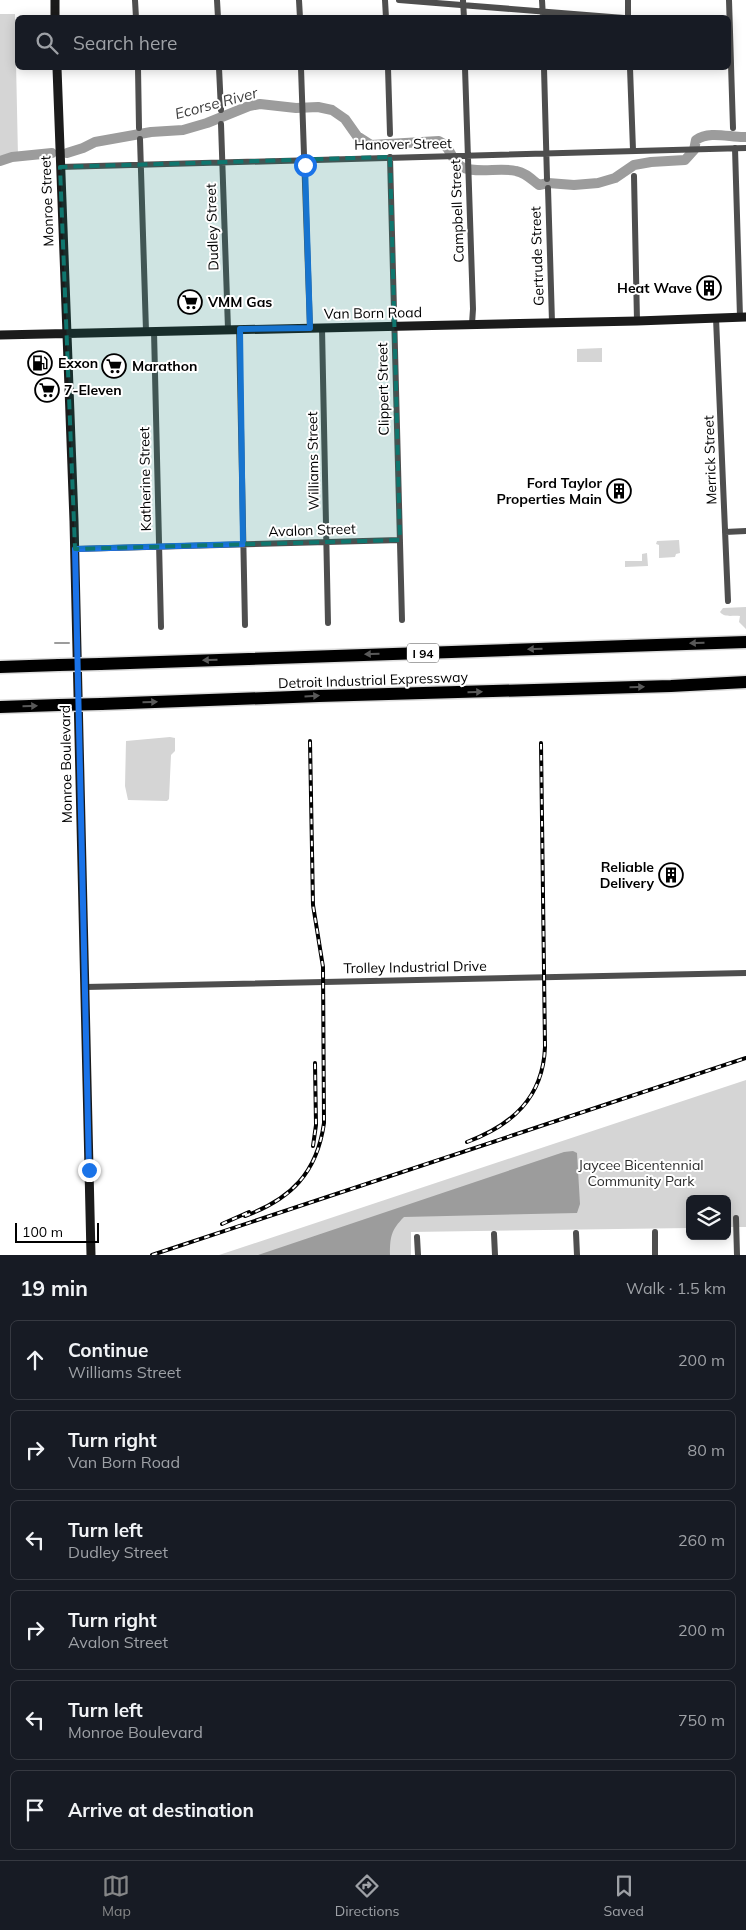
<!DOCTYPE html>
<html lang="en">
<head>
<meta charset="utf-8">
<style>
  :root { --surface:#171b24; --page:#242831; --text:#f1f3f6; --muted:#9ea1a6; --line:#363941; --accent:#858687 }
  body { margin:0; font-family:Mulish,sans-serif; background:var(--page); color:var(--text) }
  .controls { position:absolute; right:15px; bottom:15px; display:grid; overflow:hidden; border-radius:8px; box-shadow:0 2px 12px #0003 }
  .controls button { width:45px; height:45px; display:grid; place-items:center; padding:0; border:0; border-bottom:1px solid var(--line); background:var(--surface); color:var(--text); font:25px sans-serif }
  .scale { position:absolute; left:15px; bottom:12px; width:84px; box-sizing:border-box; padding-left:5px; border:2px solid #000; border-top:0; font-size:14px; line-height:18px; white-space:nowrap; color:#000; -webkit-text-stroke:4px #fff; paint-order:stroke }
  .stop { position:absolute; width:15px; height:15px; margin:-11px; border:4px solid #1a73e8; border-radius:50%; background:#fff }
  .stop.end { background:#1a73e8; border-color:#fff; box-shadow:0 1px 5px #0008 }
  .list { margin:0; padding:0; list-style:none }
  h2 { display:flex; justify-content:space-between; align-items:center; height:65px; margin:0; padding:0 20px; font-size:21px }
  h2 small { font-size:16px; font-weight:400; color:var(--muted) }
  .list li { display:grid; grid-template-columns:32px 1fr auto; gap:15px; align-items:center; box-sizing:border-box; height:80px; margin:0 10px 10px; padding:0 10px; border:1px solid var(--line); border-radius:8px }
  .list b { display:block; font-size:19px; white-space:nowrap }
  .list p { margin:0; font-size:16px; white-space:nowrap; color:var(--muted) }
  .list em { font-size:16px; font-style:normal; color:var(--muted) }
  .icon { flex:none; width:28px; height:28px; fill:none; stroke:currentColor; stroke-width:2; stroke-linecap:round; stroke-linejoin:round }
  .map { position:relative; flex:none; width:746px; height:1255px; overflow:hidden }
  .search { position:absolute; background:var(--surface); box-shadow:0 2px 12px #0003; left:15px; right:15px; top:15px; height:55px; display:flex; align-items:center; gap:12px; box-sizing:border-box; padding:0 18px; border-radius:8px; color:var(--muted); font-size:19px }
  .sheet { height:605px; background:var(--surface) }
  nav { display:flex; justify-content:space-around; align-items:center; box-sizing:border-box; height:70px; border-top:1px solid var(--line); background:var(--surface); font-size:14px; color:var(--muted) }
  nav a { display:grid; justify-items:center; gap:2px }
  nav .on { color:var(--accent) }
  .map>svg:first-child { display:block }
  .green { fill:#d5d5d5 }
  .water { fill:#9c9c9c }
  .lines { fill:none; stroke-linecap:round; stroke-linejoin:round }
  .stream { stroke:#9c9c9c; stroke-width:2 }
  .river { stroke:#9c9c9c; stroke-width:10 }
  .highway-casing { stroke:#dbdbdb; stroke-width:15 }
  .street { stroke:#4e4e4e; stroke-width:6 }
  .secondary { stroke:#1b1b1b; stroke-width:9 }
  .highway { stroke:#000; stroke-width:12 }
  .rail-casing { stroke:#000; stroke-width:4 }
  .rail { stroke:#fff; stroke-width:2; stroke-dasharray:5.5; stroke-linecap:butt }
  .highway-bridge-casing { stroke:#dbdbdb; stroke-width:15; stroke-linecap:butt }
  .highway-bridge { stroke:#000; stroke-width:12 }
  .oneway { fill:#595959 }
  .route { stroke:#1a73e8; stroke-width:6 }
  .marked { fill:#0f766e; fill-opacity:0.2; stroke:#0f766e; stroke-width:4; stroke-dasharray:10 6; stroke-linejoin:round }
  .labels { text-anchor:middle; dominant-baseline:central; stroke-width:4; stroke-linejoin:round; paint-order:stroke }
  .shield { fill:#fff; stroke:#4c4c4c; stroke-width:1 }
  .shield-label { font-size:12px; font-weight:bold; fill:#000 }
  .street-label { font-size:14px; fill:#000; stroke:#fff }
  .poi-label { font-size:14px; font-weight:bold; fill:#000; stroke:#fff; text-anchor:start }
  .park-label { font-size:14px; fill:#2c2c2c; stroke:#fff }
  .water-label { font-size:15px; font-style:italic; fill:#3d3d3d; stroke:#fff }
</style>
</head>
<body>
<div class="map">
<svg width="746" height="1255" viewBox="0 0 746 1255">
  <rect width="100%" height="100%" fill="#fff"/>
  <!-- green -->
  <path class="green" d="M0 14H15L18 157 0 161Z
    M602 348V362H577V349Z
    M679 540 680 553 676 554 675 557 659 558V545L656 544 657 541Z
    M647 553 648 566 625 567V561H642V554Z
    M746 607V629L739 622 740 616C732 615 725 618 720 612L723 608Z
    M170 737 175 738V751L171 755 169 799 167 801 128 800 125 786 126 741Z
    M746 1080V1227H727V1199H690V1228L411 1232V1255H219Z"/>
  <!-- water -->
  <path class="water" d="M573 1151 577 1153 580 1204 577 1213 404 1217C391 1230 390 1237 390 1255H258L564 1152Z"/>
  <g class="lines">
    <!-- stream -->
    <path class="stream" d="M55 643H69"/>
    <!-- river -->
    <path class="river" d="M67 153 83 148 95 142 151 132 183 130 207 123 249 106 260 104 296 108 318 107 332 110 345 119 357 136 371 145 439 141C451 146 450 160 462 167 476 174 501 167 516 171 526 173 531 179 539 185L548 183 574 185 598 183 615 178 634 165 651 162 685 160 694 150 696 140C710 130 731 138 746 137
      M0 161 12 157 52 153"/>
    <!-- highway casing -->
    <g class="highway-casing">
      <path id="highway" d="M100 664 746 642
        M0 667 59 665
        M101 704 319 696 671 686 746 682
        M0 707 59 705"/>
    </g>
    <!-- street -->
    <path class="street" d="M135 0 136 18
      M217 0 218 18
      M299 0 300 18
      M385 0 386 18
      M399 0 624 18
      M463 0 464 18
      M542 0 543 18
      M628 0V18
      M729 0 733 128
      M138 68 139 128
      M219 68 221 110
      M301 68 310 328
      M388 68 390 134
      M465 68 473 309 472 324
      M544 68 547 179
      M630 68 633 150
      M221 124 228 329
      M140 139 146 331
      M735 148 740 317
      M390 157 402 620
      M60 167 746 148
      M634 176 637 321
      M548 188 552 322
      M716 318 728 601
      M322 328 328 623
      M239 329 245 625
      M154 331 161 627
      M725 532 746 531
      M75 549 400 540
      M85 987 746 973
      M736 1218 737 1255
      M655 1232V1255
      M576 1233 577 1255
      M494 1234 495 1255
      M417 1237 418 1255"/>
    <!-- secondary -->
    <path class="secondary" d="M55 0V18
      M57 68 74 521 91 1255
      M0 335 637 321 746 317"/>
    <!-- highway -->
    <use href="#highway" class="highway"/>
    <!-- rail casing -->
    <g class="rail-casing">
      <path id="rail" d="M467 1142C512 1125 543 1098 545 1047L541 743
        M313 1146 316 1125 315 1063
        M245 1216C291 1199 317 1173 324 1123L323 967 313 905 310 741
        M222 1224 249 1212
        M152 1255 746 1058"/>
    </g>
    <!-- rail -->
    <use href="#rail" class="rail"/>
    <!-- highway-bridge casing -->
    <g class="highway-bridge-casing">
      <path id="highway-bridge" d="M59 665 100 664
        M59 705 101 704"/>
    </g>
    <!-- highway-bridge -->
    <use href="#highway-bridge" class="highway-bridge"/>
  </g>
  <!-- one-way arrows -->
  <defs><path id="oneway-solid" d="M-6-.8H1V-3.2L6.5 0L1 3.2V.8H-6Z" transform="scale(1.25)"/></defs>
  <g class="oneway">
    <use href="#oneway-solid" transform="translate(697 643) rotate(178)"/>
    <use href="#oneway-solid" transform="translate(535 649) rotate(178)"/>
    <use href="#oneway-solid" transform="translate(372 654) rotate(178)"/>
    <use href="#oneway-solid" transform="translate(210 660) rotate(178)"/>
    <use href="#oneway-solid" transform="translate(637 687) rotate(-1)"/>
    <use href="#oneway-solid" transform="translate(475 692) rotate(-1)"/>
    <use href="#oneway-solid" transform="translate(312 696) rotate(-3)"/>
    <use href="#oneway-solid" transform="translate(150 702) rotate(-2)"/>
    <use href="#oneway-solid" transform="translate(30 706) rotate(-2)"/>
  </g>
  <g class="lines">
    <!-- route -->
    <path class="route" d="M89 1170 75 549 243 544 240 329 310 328 305 165"/>
  </g>
  <!-- marked area -->
  <path class="marked" d="M390 157 400 540 75 549 60 167Z"/>
  <!-- icons -->
  <defs>
    <g id="building-ring" transform="scale(1.25)"><circle r="9.5" fill="#fff" stroke="#000" stroke-width="1.5"/><path d="M-4-6H4V6H1V3H-1V6H-4ZM-2.5-4.3h1.7v1.8h-1.7ZM.8-4.3h1.7v1.8H.8ZM-2.5-1h1.7V.8h-1.7ZM.8-1h1.7V.8H.8Z" fill="#000"/></g>
    <g id="supermarket-ring" transform="scale(1.25)"><circle r="9.5" fill="#fff" stroke="#000" stroke-width="1.5"/><path d="M-6-5.5h2.5l.6 2H6L4.5 2H-2.5L-4.4-4H-6ZM-1.5 3.2a1.3 1.3 0 1 0 .1 0ZM3 3.2a1.3 1.3 0 1 0 .1 0Z" fill="#000"/></g>
    <g id="fuel-ring" transform="scale(1.25)"><circle r="9.5" fill="#fff" stroke="#000" stroke-width="1.5"/><path d="M-5.5-6h7V0h2V4h1.3V-2.5L3-4.5l.8-.8L6-3V5H2.5V1h-1V6h-7ZM-4.2-4.7v3.2H.2V-4.7Z" fill="#000"/></g>
  </defs>
  <g fill-rule="evenodd">
    <use href="#building-ring" x="709" y="288"/>
    <use href="#supermarket-ring" x="190" y="302"/>
    <use href="#fuel-ring" x="40" y="363"/>
    <use href="#supermarket-ring" x="114" y="366"/>
    <use href="#supermarket-ring" x="47" y="390"/>
    <use href="#building-ring" x="619" y="491"/>
    <use href="#building-ring" x="671" y="875"/>
  </g>
  <g class="labels">
    <!-- shield labels -->
    <rect class="shield" x="407" y="643.5" width="32" height="19" rx="4"/>
    <g class="shield-label">
      <text x="423" y="653">I 94</text>
    </g>
    <!-- street labels -->
    <g class="street-label">
      <text transform="translate(403 144) rotate(-1)">Hanover Street</text>
      <text transform="translate(47 201) rotate(-92)">Monroe Street</text>
      <text transform="translate(457 211) rotate(-92)">Campbell Street</text>
      <text transform="translate(212 227) rotate(-92)">Dudley Street</text>
      <text transform="translate(537 256) rotate(-92)">Gertrude Street</text>
      <text transform="translate(373 313) rotate(-1)">Van Born Road</text>
      <text transform="translate(383 389) rotate(-91)">Clippert Street</text>
      <text transform="translate(710 460) rotate(-92)">Merrick Street</text>
      <text transform="translate(313 461) rotate(-91)">Williams Street</text>
      <text transform="translate(145 479) rotate(-91)">Katherine Street</text>
      <text transform="translate(312 530) rotate(-2)">Avalon Street</text>
      <text transform="translate(373 680) rotate(-2)">Detroit Industrial Expressway</text>
      <text transform="translate(66 764) rotate(-91)">Monroe Boulevard</text>
      <text transform="translate(415 967) rotate(-1)">Trolley Industrial Drive</text>
    </g>
    <!-- poi labels -->
    <g class="poi-label">
      <text x="692" y="288" text-anchor="end">Heat Wave</text>
      <text x="208" y="302">VMM Gas</text>
      <text x="58" y="363">Exxon</text>
      <text x="132" y="366">Marathon</text>
      <text x="64" y="390">7-Eleven</text>
      <text x="602" y="483" text-anchor="end">Ford Taylor<tspan x="602" dy="16">Properties Main</tspan></text>
      <text x="654" y="867" text-anchor="end">Reliable<tspan x="654" dy="16">Delivery</tspan></text>
    </g>
    <!-- park labels -->
    <g class="park-label">
      <text x="641" y="1165">Jaycee Bicentennial<tspan x="641" dy="16">Community Park</tspan></text>
    </g>
    <!-- water labels -->
    <g class="water-label">
      <text transform="translate(216 103) rotate(-15)">Ecorse River</text>
    </g>
  </g>
</svg>
<div class="controls">
<button><svg class="icon" aria-label="layers" viewBox="0 0 24 24"><path d="M12 4l9 5-9 5-9-5zM3 14l9 5 9-5"/></svg></button>
</div>
<div class="scale">100 m</div>
<div class="stop" style="left:305px;top:165px"></div>
<div class="stop end" style="left:89px;top:1170px"></div>
<div class="search"><svg class="icon" aria-label="search" viewBox="0 0 24 24"><circle cx="10" cy="10" r="6"/><path d="M15 15l6 6"/></svg>Search here</div>
</div>
<section class="sheet">
<h2>19 min<small>Walk · 1.5 km</small></h2>
<ul class="list">
<li><svg class="icon" aria-label="ahead" viewBox="0 0 24 24"><path d="M12 20V5M6 11l6-6 6 6"/></svg><div><b>Continue</b><p>Williams Street</p></div><em>200 m</em></li>
<li><svg class="icon" aria-label="right" viewBox="0 0 24 24"><path d="M7 20v-9h11M14 6l5 5-5 5"/></svg><div><b>Turn right</b><p>Van Born Road</p></div><em>80 m</em></li>
<li><svg class="icon" aria-label="left" viewBox="0 0 24 24"><path d="M17 20v-9H6M10 6l-5 5 5 5"/></svg><div><b>Turn left</b><p>Dudley Street</p></div><em>260 m</em></li>
<li><svg class="icon" aria-label="right" viewBox="0 0 24 24"><path d="M7 20v-9h11M14 6l5 5-5 5"/></svg><div><b>Turn right</b><p>Avalon Street</p></div><em>200 m</em></li>
<li><svg class="icon" aria-label="left" viewBox="0 0 24 24"><path d="M17 20v-9H6M10 6l-5 5 5 5"/></svg><div><b>Turn left</b><p>Monroe Boulevard</p></div><em>750 m</em></li>
<li><svg class="icon" aria-label="arrive" viewBox="0 0 24 24"><path d="M6 21V4h12l-3 4 3 4H6"/></svg><div><b>Arrive at destination</b></div></li>
</ul>
</section>
<nav>
<a class="on"><svg class="icon" aria-label="map" viewBox="0 0 24 24"><path d="M3 6l6-2 6 2 6-2v14l-6 2-6-2-6 2zM9 4v14M15 6v14"/></svg>Map</a>
<a><svg class="icon" aria-label="directions" viewBox="0 0 24 24"><path d="M12 3l9 9-9 9-9-9zM9 14v-3h6M13 9l2 2-2 2"/></svg>Directions</a>
<a><svg class="icon" aria-label="saved" viewBox="0 0 24 24"><path d="M7 4h10v16l-5-4-5 4z"/></svg>Saved</a>
</nav>
</body>
</html>
